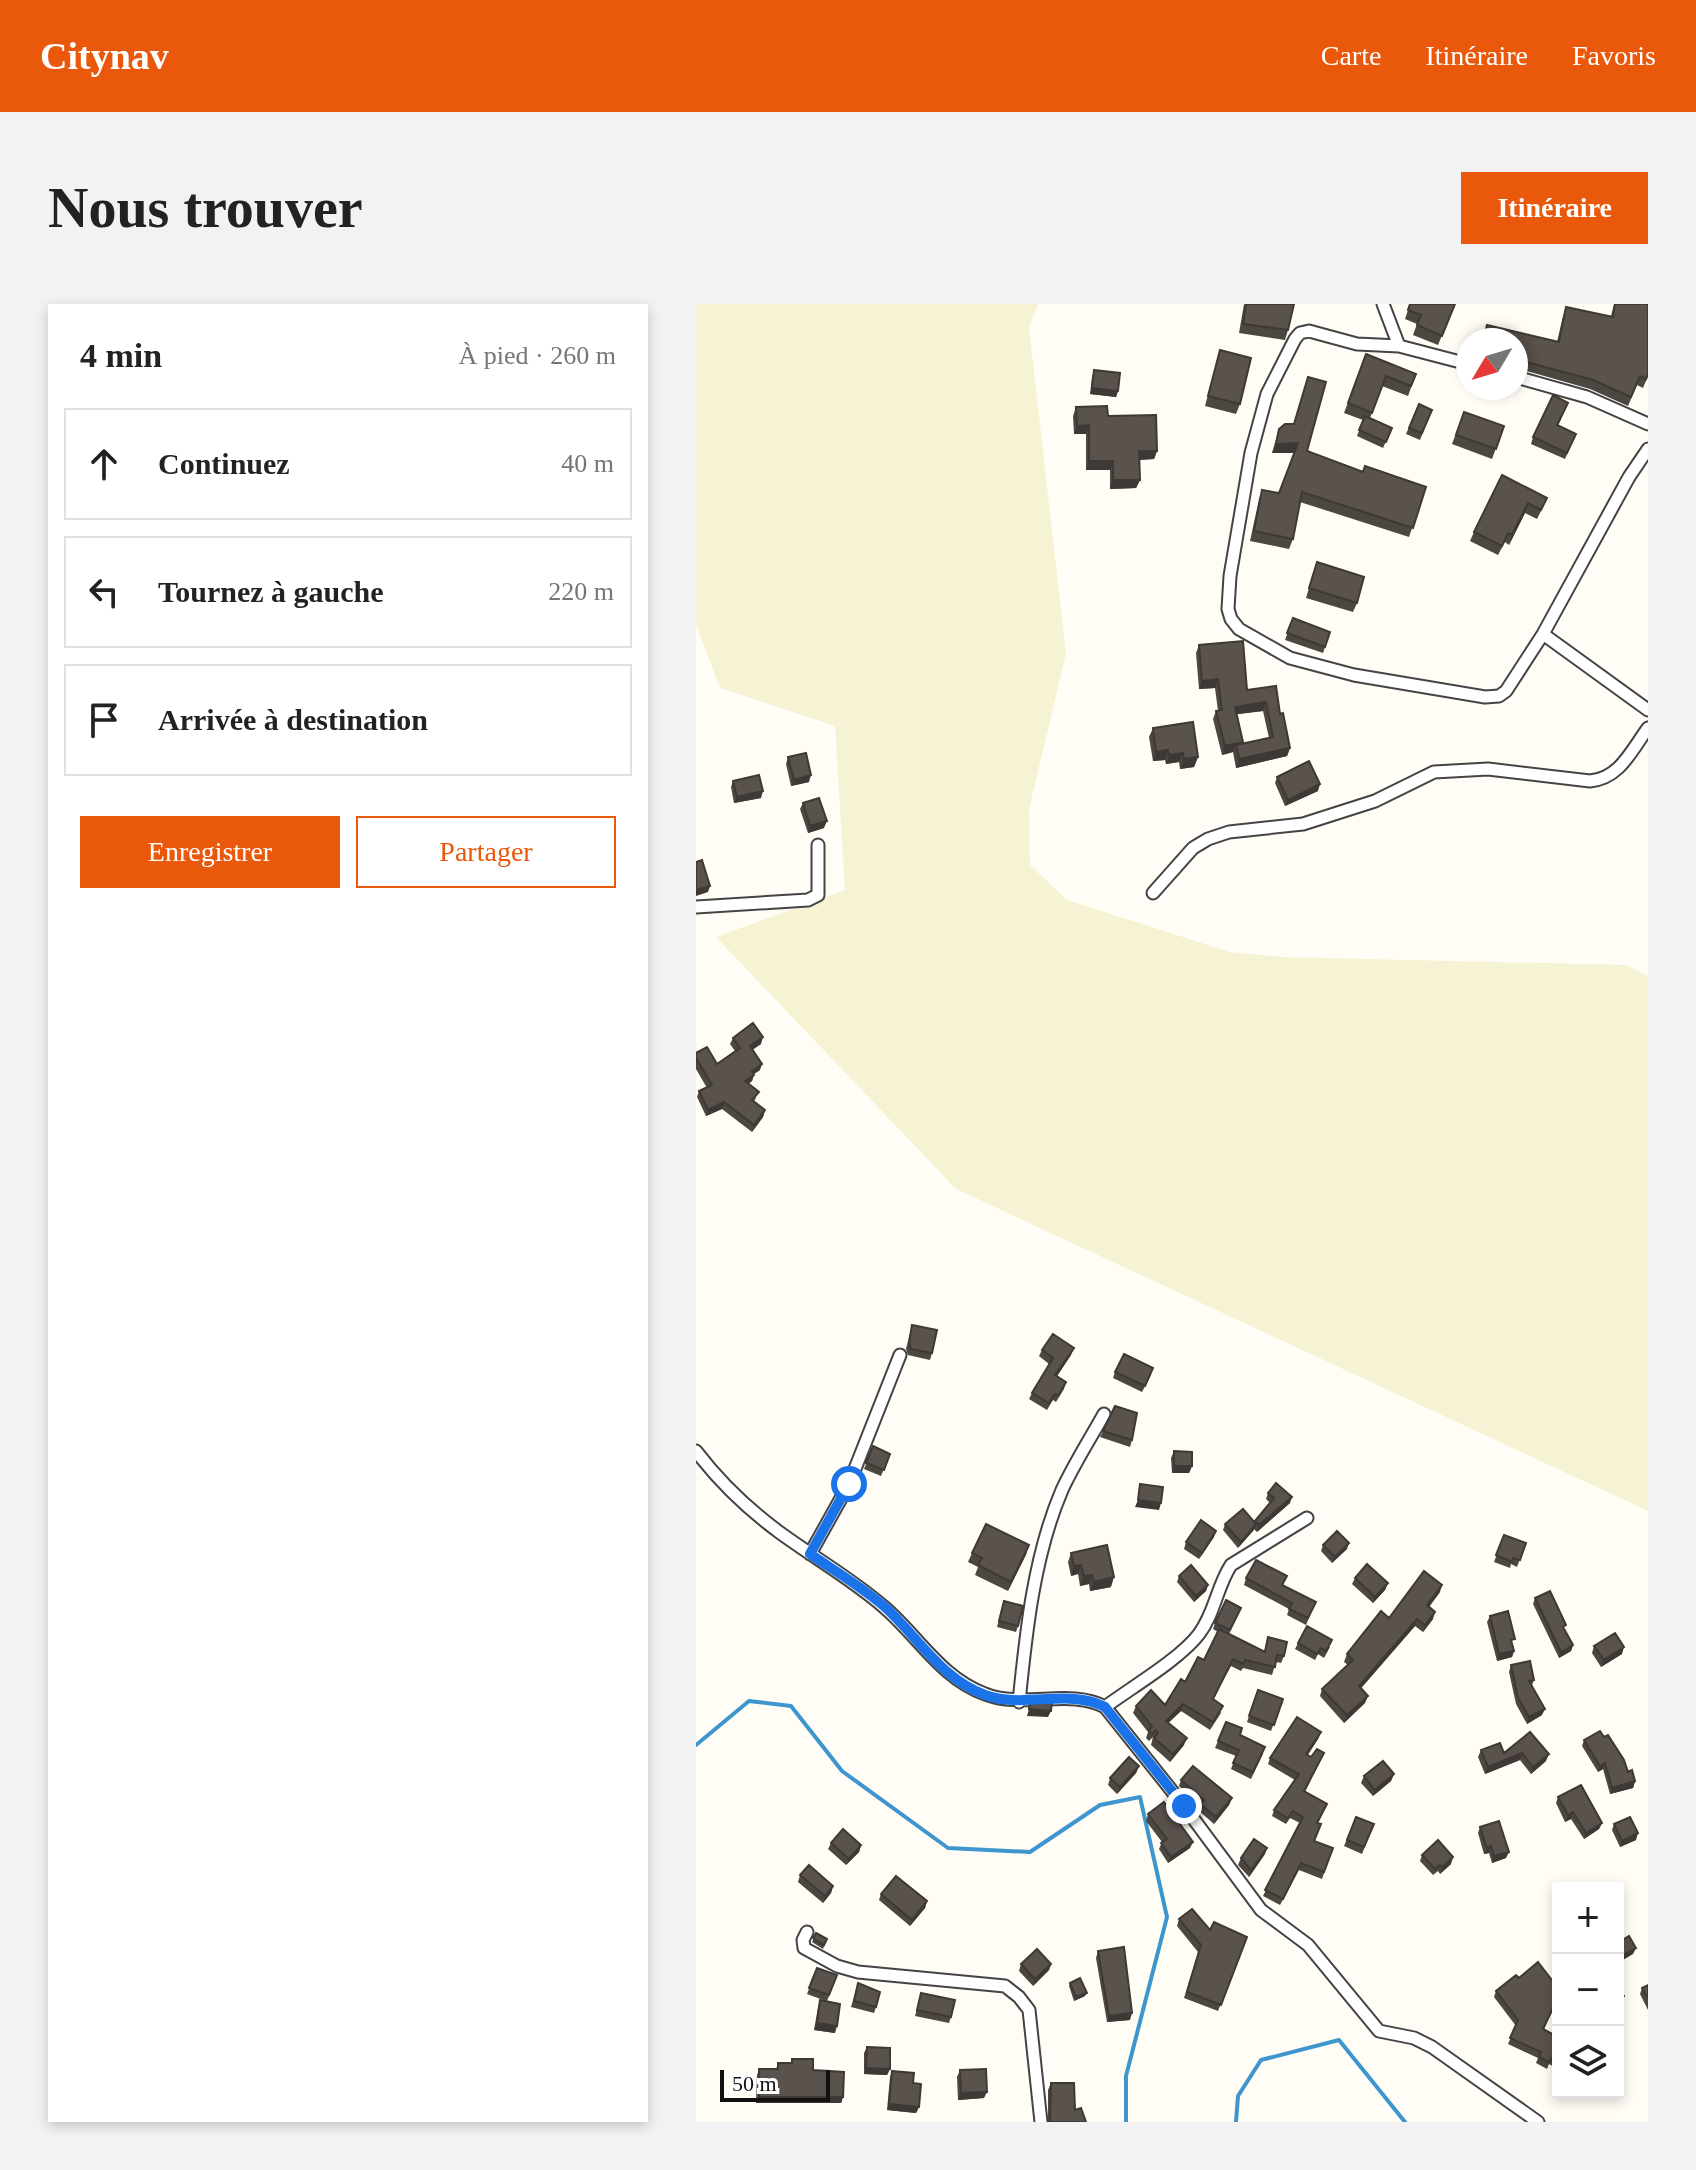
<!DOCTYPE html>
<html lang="fr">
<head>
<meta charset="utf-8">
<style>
  :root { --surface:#fff; --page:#f2f2f2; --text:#222; --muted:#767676; --line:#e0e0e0; --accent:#ea580c }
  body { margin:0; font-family:Georgia,serif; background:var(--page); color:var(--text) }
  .controls { position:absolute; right:24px; bottom:24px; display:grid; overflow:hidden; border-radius:0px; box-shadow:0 4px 12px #0003 }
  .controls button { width:72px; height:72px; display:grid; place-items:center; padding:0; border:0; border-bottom:2px solid var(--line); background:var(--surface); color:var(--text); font:40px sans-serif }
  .compass { position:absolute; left:760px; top:24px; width:72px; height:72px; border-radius:50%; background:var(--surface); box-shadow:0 4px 12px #0003; rotate:232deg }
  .scale { position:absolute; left:24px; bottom:20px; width:110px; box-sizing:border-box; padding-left:8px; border:4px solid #111; border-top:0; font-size:22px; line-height:28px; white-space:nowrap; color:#111; -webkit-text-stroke:6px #fff; paint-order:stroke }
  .stop { position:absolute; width:24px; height:24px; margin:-18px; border:6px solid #1a73e8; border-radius:50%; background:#fff }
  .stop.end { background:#1a73e8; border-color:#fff; box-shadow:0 2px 8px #0008 }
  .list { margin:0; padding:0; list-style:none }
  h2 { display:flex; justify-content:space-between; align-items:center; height:104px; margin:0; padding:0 32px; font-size:34px }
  h2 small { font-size:26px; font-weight:400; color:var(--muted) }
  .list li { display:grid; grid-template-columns:52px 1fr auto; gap:24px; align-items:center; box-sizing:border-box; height:112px; margin:0 16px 16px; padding:0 16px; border:2px solid var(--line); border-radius:0px }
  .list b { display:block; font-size:30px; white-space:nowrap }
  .list em { font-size:26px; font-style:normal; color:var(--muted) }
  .actions { display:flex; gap:16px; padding:24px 32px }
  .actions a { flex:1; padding:18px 0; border:2px solid var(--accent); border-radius:0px; text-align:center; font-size:28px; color:var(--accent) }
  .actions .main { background:var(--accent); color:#fff }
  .icon { flex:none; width:44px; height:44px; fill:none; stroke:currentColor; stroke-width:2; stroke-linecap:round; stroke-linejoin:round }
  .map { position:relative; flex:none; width:952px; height:1818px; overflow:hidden; border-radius:0px }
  header { display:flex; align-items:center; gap:48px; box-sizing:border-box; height:112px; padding:0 40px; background:var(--accent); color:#fff }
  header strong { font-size:38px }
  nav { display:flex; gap:44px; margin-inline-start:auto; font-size:28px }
  .intro { display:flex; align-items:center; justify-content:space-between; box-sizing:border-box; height:192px; padding:0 48px }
  h1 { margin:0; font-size:56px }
  .button { padding:20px 36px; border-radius:0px; background:var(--accent); color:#fff; font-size:28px; font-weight:700 }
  main { display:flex; gap:48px; padding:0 48px }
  aside { flex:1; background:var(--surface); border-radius:0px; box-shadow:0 4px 12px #0003 }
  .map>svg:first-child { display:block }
  .farmland { fill:#f6f3d4 }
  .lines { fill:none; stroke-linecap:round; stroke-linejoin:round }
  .stream { stroke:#3f96cf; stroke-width:4 }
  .minor-casing { stroke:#444; stroke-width:15 }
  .minor { stroke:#fff; stroke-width:11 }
  .wall { fill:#4d4742; fill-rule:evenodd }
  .shaded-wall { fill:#3f3936 }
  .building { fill:#5a524d; stroke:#3f3936; stroke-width:2 }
  .route { stroke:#1a73e8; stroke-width:10 }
</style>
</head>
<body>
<header>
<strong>Citynav</strong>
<nav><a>Carte</a><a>Itinéraire</a><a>Favoris</a></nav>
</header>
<div class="intro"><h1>Nous trouver</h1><a class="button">Itinéraire</a></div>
<main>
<aside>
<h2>4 min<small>À pied · 260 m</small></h2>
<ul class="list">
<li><svg class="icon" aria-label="ahead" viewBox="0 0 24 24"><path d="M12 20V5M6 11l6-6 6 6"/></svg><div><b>Continuez</b></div><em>40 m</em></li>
<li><svg class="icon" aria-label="left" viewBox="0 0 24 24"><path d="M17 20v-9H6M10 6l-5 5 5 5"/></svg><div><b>Tournez à gauche</b></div><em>220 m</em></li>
<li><svg class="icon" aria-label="arrive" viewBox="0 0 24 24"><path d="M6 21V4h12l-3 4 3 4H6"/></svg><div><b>Arrivée à destination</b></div></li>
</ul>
<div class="actions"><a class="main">Enregistrer</a><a>Partager</a></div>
</aside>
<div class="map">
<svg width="952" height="1818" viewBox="0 0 952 1818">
  <rect width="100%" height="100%" fill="#fffdf5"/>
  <!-- farmland -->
  <path class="farmland" d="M0 0H342L333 23 370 350 333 505 334 561 371 596 534 648 587 653 930 661 952 672V1207L260 885 20 633 149 586 139 422 24 384 0 321Z"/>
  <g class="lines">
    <!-- stream -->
    <path class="stream" d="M0 1441 53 1397 95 1402 146 1467 252 1544 334 1548 404 1501 444 1493 471 1613 430 1772V1818
      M540 1818 542 1792 565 1756 643 1736 709 1818"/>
    <!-- minor casing -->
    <g class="minor-casing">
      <path id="minor" d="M687 0 703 42
        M772 60 703 42 661 40 613 27 604 29 599 35 571 90 555 149 534 272 532 305 535 315 543 325 594 354 658 371 789 393 803 392 810 387 847 330 933 173 952 145
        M820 73 891 93 952 120
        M847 330 952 406
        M457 589 497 544 512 535 533 528 607 520 679 497 738 468 792 465 894 477C924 474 935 447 952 424
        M0 603 112 596 122 591V541
        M0 1147C23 1177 52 1205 83 1228 117 1253 156 1275 188 1303 222 1332 245 1374 289 1390 327 1405 375 1384 409 1403L488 1502 565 1606 612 1641 683 1727 718 1734 736 1743 842 1818
        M114 1250 153 1180 204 1051
        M323 1398C330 1328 338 1251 366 1186 378 1160 394 1135 408 1110
        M409 1403C436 1383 484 1355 503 1330 519 1309 521 1282 535 1261L611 1214
        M111 1628 107 1636 108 1644 141 1662 162 1668 309 1682 323 1693 333 1706 345 1818"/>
    </g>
    <!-- minor -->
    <use href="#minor" class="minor"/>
  </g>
  <!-- wall -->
  <path class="wall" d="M548 0 592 26 589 36 543 29Z
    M714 0H759L742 41 717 31 721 20 709 15Z
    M918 0H952V72L947 84 941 81 932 102 894 85 820 64V36H786L791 21 861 38 867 12 870 3 915 12Z
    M524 46 544 100 540 110 509 102Z
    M670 50 720 70 712 92 686 82 674 114 696 124 687 144 661 132 667 116 648 109Z
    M398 66 422 87 420 93 394 90 396 73Z
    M612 73 611 147 667 168 730 183 713 233 604 198 597 235 593 245 554 237 563 195 566 186 583 189 599 149H576L583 125 598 120Z
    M872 99 862 122 880 130 869 155 835 140 837 133Z
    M723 100 736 106 724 136 710 130Z
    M380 103 412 112 461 147 458 155 443 156 444 176 440 184 414 185V166H390V130H378L377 112Z
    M768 108 808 122 796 155 756 140Z
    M806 171 847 203 841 215 829 209 813 241 809 238 802 251 774 237 778 228Z
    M618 267 661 299 657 308 610 294Z
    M597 314 629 343 627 349 589 336Z
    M503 341 551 386 580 382 584 410 594 444 591 452 540 464 537 448 526 451 517 415 520 407H522L519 384 503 385 500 349ZM567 407 573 434 546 440 540 410Z
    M457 424 502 453 498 463 484 465 483 458 470 460 469 456 457 457 453 433Z
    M92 453 113 478 95 482 90 460Z
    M581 473 622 487 589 502 579 479Z
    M37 477 65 494 38 499 35 483Z
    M107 499 128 524 112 529 104 505Z
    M37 734 65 740 57 745 64 766 58 770 56 777 52 780 60 794 58 797 69 806 67 813 56 828 26 805 10 812 1 793 3 787 11 784 0 765V749L21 760 39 747 34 740Z
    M216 1021 236 1049 234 1056 212 1051 210 1045Z
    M346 1046 375 1051 361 1072 370 1078 368 1085 360 1098 357 1096 351 1106 333 1095 336 1089 353 1060 343 1052Z
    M419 1068 455 1071 446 1088 417 1074Z
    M407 1127 436 1136 434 1143 404 1133Z
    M177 1142 194 1150 185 1172 168 1165Z
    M478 1147 496 1162 493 1169H476L475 1154Z
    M572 1189 594 1199 561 1228 558 1225 542 1244 527 1226 529 1220 558 1218 574 1199 570 1195Z
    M808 1231 830 1239 821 1263 815 1260 814 1264 798 1258Z
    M518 1233 503 1255 488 1245 490 1238Z
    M333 1241 312 1287 279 1271 282 1263 272 1258 276 1249Z
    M627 1241 651 1245 636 1259 625 1247Z
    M375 1249 415 1283 394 1287 393 1280 384 1282 382 1270 375 1272 372 1258Z
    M483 1272 512 1281 510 1287 498 1298 481 1278Z
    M550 1274 587 1281 617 1304 610 1321 591 1311 593 1305 548 1281Z
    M659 1274 692 1279 689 1286 677 1299 656 1280Z
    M744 1288 733 1303 737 1315 727 1328 719 1322 665 1384 669 1399 648 1419 624 1392 626 1385 652 1361 648 1358 651 1350 693 1314Z
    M839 1294 869 1326 877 1341 875 1347 863 1354 837 1300Z
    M306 1303 322 1322 320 1328 301 1323Z
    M545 1304 533 1330 568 1348 572 1333 588 1352 585 1359 580 1358 576 1371 547 1364 545 1367 535 1362 517 1395 525 1409 514 1426 485 1407 472 1419 488 1441 474 1458 455 1441 457 1433 453 1437 450 1434 452 1428 437 1409 440 1402 469 1401 508 1356 522 1328 517 1325 519 1319Z
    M794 1312 817 1341 818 1347 816 1353 801 1357 791 1318Z
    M602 1339 634 1343 628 1354 622 1350 619 1356 599 1345Z
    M898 1342 926 1350 905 1363 896 1349Z
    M815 1361 838 1376 836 1381 846 1411 831 1420 820 1400 813 1368Z
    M562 1386 587 1395 575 1427 551 1418Z
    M530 1418 567 1450 555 1475 535 1465 540 1452 519 1444Z
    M625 1428 622 1435 611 1451 615 1453 628 1449 609 1488 631 1500 622 1519 618 1537 637 1544 626 1575 603 1566 584 1601 567 1592 604 1519 594 1514 590 1520 576 1512 578 1506 599 1476 572 1460 574 1454Z
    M834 1428 850 1457 835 1470 824 1456 789 1470 782 1453 785 1446 808 1449Z
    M888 1436 932 1468 939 1477 937 1484 914 1490 907 1465 902 1468 886 1442Z
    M443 1462 440 1469 421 1490 412 1481 414 1474Z
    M698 1470 695 1477 677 1492 665 1479 668 1472Z
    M485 1476 536 1494 533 1501 518 1520 502 1506 504 1501 483 1482Z
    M862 1493 906 1519 903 1525 888 1535 875 1515 869 1518 860 1499Z
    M452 1510 494 1544 472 1559 463 1545 466 1538 450 1517Z
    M660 1513 678 1520 666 1550 648 1542Z
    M918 1520 940 1536 924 1543 916 1526Z
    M784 1523 810 1554 796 1559 793 1549 788 1550 782 1529Z
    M135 1539 165 1541 163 1548 150 1561 132 1545Z
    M569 1550 553 1573 542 1561 545 1554Z
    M726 1551 755 1560 744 1570 742 1567 737 1571 724 1557Z
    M104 1571 137 1582 135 1589 127 1599 102 1578Z
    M185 1590 231 1597 229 1604 214 1622 183 1596Z
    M483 1615 514 1626 551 1633 522 1707 488 1694 502 1648 481 1622Z
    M120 1629 131 1635 127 1645 116 1638Z
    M402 1647 434 1716 411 1718 400 1654Z
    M325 1660H355L353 1666 337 1682 323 1667Z
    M121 1664 141 1671 131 1697 139 1729 118 1726 122 1703 124 1696 130 1697 111 1690Z
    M823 1674 862 1684V1713L855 1708 848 1725 862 1733V1765L853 1760 851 1765 840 1759 842 1754 812 1740 820 1722 798 1693 800 1687Z
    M162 1679 180 1703 178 1709 155 1703Z
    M374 1679 389 1692 378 1697 373 1682Z
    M952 1681V1706L944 1690 946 1684Z
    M225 1689 255 1713 253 1719 219 1712Z
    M171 1743 194 1765 191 1771 168 1770V1749Z
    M96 1755 117 1766 147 1793 145 1799H60L61 1771 63 1765H80L82 1759H95Z
    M264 1766 288 1794 262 1796 261 1773Z
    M196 1767 217 1779 223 1803 220 1809 191 1806 194 1773Z
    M355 1779 379 1806 390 1818H352V1786Z"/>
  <!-- shaded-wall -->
  <path class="shaded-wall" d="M396 84 422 87 420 93 394 90Z
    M393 121 390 130H378L381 122Z
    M602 139 599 149H576L580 140Z
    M443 147H461L458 155 439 156Z
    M393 157H417L414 166H390Z
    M417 176H444L440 184 414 185Z
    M832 199 829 209 813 241 816 231Z
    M522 375 519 384 503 385 506 377Z
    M570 398 567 407 535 411 539 403Z
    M547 438 544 447 540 441 537 448 526 451 529 442Z
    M594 444 591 452 540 464 543 455Z
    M472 446 469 456 457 457 460 448Z
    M487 449 483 458 470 460 473 451Z
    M502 453 498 463 484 465 488 455Z
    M115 471 113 478 95 482 98 476Z
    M624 480 622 487 589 502 592 496Z
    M67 487 65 494 38 499 41 493Z
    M131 517 128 524 112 529 114 522Z
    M14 582 12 588 0 592V586Z
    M67 733 65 740 52 749 54 742Z
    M66 760 64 766 53 773 56 767Z
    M58 771 56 777 47 784 49 777Z
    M28 798 26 805 10 812 12 806Z
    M69 806 67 813 56 828 58 821Z
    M378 1044 375 1051 357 1078 359 1071Z
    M478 1162H496L493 1169H476Z
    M596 1193 594 1199 561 1228 563 1221Z
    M442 1196 465 1199 463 1206 439 1203Z
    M560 1220 558 1226 542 1244 545 1238Z
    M520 1227 518 1233 503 1255 506 1249Z
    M653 1239 651 1245 636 1259 639 1253Z
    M333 1241 330 1251 312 1287 315 1278Z
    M385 1261 382 1270 375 1272 378 1262Z
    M396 1271 393 1280 384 1282 388 1272Z
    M418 1273 415 1283 394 1287 398 1278Z
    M692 1279 689 1286 677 1299 679 1293Z
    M512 1281 510 1287 498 1298 500 1292Z
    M746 1281 744 1288 728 1309 731 1301Z
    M739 1308 737 1315 727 1328 729 1321Z
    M721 1315 719 1322 660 1390 663 1382Z
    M877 1341 875 1347 863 1354 865 1348Z
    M928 1343 926 1350 905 1363 908 1356Z
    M818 1347 816 1353 801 1357 803 1350Z
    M672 1392 669 1399 648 1419 651 1411Z
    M487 1400 485 1407 467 1424 470 1417Z
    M333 1405 355 1407 352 1413 331 1412Z
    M849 1405 846 1411 831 1420 833 1413Z
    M625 1428 622 1435 608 1457 610 1450Z
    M491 1434 488 1441 474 1458 477 1450Z
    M826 1449 824 1456 789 1470 792 1463Z
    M853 1450 850 1457 835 1470 837 1463Z
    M909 1459 907 1465 902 1468 904 1462Z
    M443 1462 440 1469 421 1490 424 1483Z
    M698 1470 695 1477 677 1492 679 1486Z
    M939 1477 937 1484 914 1490 916 1484Z
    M536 1494 533 1501 518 1520 520 1513Z
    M877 1508 875 1515 869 1518 872 1511Z
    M906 1519 903 1525 888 1535 890 1529Z
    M942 1529 940 1536 924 1543 926 1537Z
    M497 1538 494 1544 472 1559 475 1553Z
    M165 1541 163 1548 150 1561 153 1555Z
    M795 1542 793 1549 788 1550 791 1544Z
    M571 1544 569 1550 553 1573 555 1566Z
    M813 1548 810 1554 796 1559 798 1552Z
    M757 1553 755 1560 744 1570 747 1563Z
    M137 1582 135 1589 127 1599 129 1592Z
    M231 1597 229 1604 214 1622 216 1616Z
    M940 1644 937 1650 922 1659V1654Z
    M355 1660 353 1666 337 1682 339 1675Z
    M391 1689 389 1692 378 1697 380 1693Z
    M436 1709 434 1716 411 1718 413 1712Z
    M121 1719 141 1722 139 1729 118 1726Z
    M170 1764 194 1765 191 1771 168 1770Z
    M291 1788 288 1794 262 1796 265 1789Z
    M63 1793H147L145 1799H60Z
    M193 1800 223 1803 220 1809 191 1806Z"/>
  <!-- building -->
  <path class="building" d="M550 0H598L592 26 547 20Z
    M714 0H759L746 32 721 21 725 11 712 6Z
    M919 0H952V70L950 75 944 72 935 93 897 76 820 55V36H787L791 21 863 38 870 3 917 13Z
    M524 46 555 54 544 100 512 92Z
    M670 50 720 70 715 82 690 72 676 109 652 99Z
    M398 66 424 69 422 87 396 84Z
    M612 73 630 78 611 147 667 168 669 162 730 183 717 224 606 188 597 235 558 227 566 186 583 189 602 139 580 140 583 125 589 120H598Z
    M857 91 872 99 861 121 880 130 871 149 837 133Z
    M723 100 736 106 726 129 713 124Z
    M411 102 412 112 460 111 461 147H443L444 176H417V157H393V121L381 122 380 103Z
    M768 108 808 122 800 145 760 131Z
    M669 112 696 124 690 138 663 126Z
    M806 171 851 194 845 206 832 199 816 231 812 229 806 242 778 228Z
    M621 258 668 273 661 299 613 284Z
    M597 314 634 328 629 343 591 329Z
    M547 337 551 386 580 382 584 410 587 409 594 444 543 455 540 441 577 433 570 398 539 403 547 438 529 442 520 407 526 406 522 375 506 377 503 341Z
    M497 418 502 453 488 455 487 449 473 451 472 446 460 448 457 424Z
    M110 449 115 471 98 476 92 453Z
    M613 457 624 480 592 496 581 473Z
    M63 471 67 487 41 493 37 477Z
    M123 494 131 517 114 522 107 499Z
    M6 556 14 582 0 586V558Z
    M57 719 67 733 54 742 66 760 56 767 58 771 49 777 63 788 56 796 69 806 58 821 28 798 12 806 3 787 16 781 0 754V749L11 743 21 760 44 744 37 734Z
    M216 1021 241 1026 236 1049 215 1045 213 1039Z
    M357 1030 378 1044 359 1071 370 1078 362 1092 359 1090 353 1099 336 1089 357 1054 346 1046Z
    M428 1050 457 1064 449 1082 419 1068Z
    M419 1102 441 1109 436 1136 407 1127Z
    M177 1142 194 1150 188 1166 170 1159Z
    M478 1147 496 1148V1162H478Z
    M580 1179 596 1193 563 1221 559 1217 578 1194 572 1189Z
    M444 1180 467 1183 465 1199 442 1196Z
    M547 1205 560 1220 545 1238 529 1220Z
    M505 1216 520 1227 506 1249 490 1238Z
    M290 1220 333 1241 315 1278 282 1261 286 1254 276 1249Z
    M641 1227 653 1239 639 1253 627 1241Z
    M808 1231 830 1239 824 1256 817 1254 816 1258 800 1251Z
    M411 1241 418 1273 398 1278 396 1271 388 1272 385 1261 378 1262 375 1249Z
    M560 1256 591 1272 586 1281 620 1298 612 1314 593 1305 596 1299 550 1274Z
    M671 1260 692 1279 679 1293 659 1274Z
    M495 1261 512 1281 500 1292 483 1272Z
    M728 1267 746 1281 731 1301 739 1308 729 1321 721 1315 663 1382 672 1392 651 1411 626 1385 657 1356 651 1350 685 1307 693 1314Z
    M854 1287 870 1321 867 1323 877 1341 865 1348 839 1294Z
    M530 1296 545 1304 534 1326 519 1319Z
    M308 1297 327 1302 322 1322 303 1317Z
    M812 1307 819 1335 815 1336 818 1347 803 1350 794 1312Z
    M611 1322 636 1336 630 1347 625 1344 621 1350 602 1339Z
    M523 1325 569 1348 572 1333 591 1338 588 1352 581 1351 579 1363 549 1356 547 1360 537 1355 517 1395 527 1402 517 1418 487 1400 470 1417 491 1434 477 1450 458 1434 462 1429 460 1426 456 1430 453 1427 456 1422 440 1402 455 1386 469 1401 485 1375 489 1378 502 1353 508 1356Z
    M919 1329 928 1343 908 1356 898 1342Z
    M834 1357 838 1376 833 1377 849 1405 833 1413 822 1394 815 1361Z
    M562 1386 587 1395 578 1421 553 1412Z
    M356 1397 355 1407 333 1405 334 1398Z
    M601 1413 625 1428 610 1450 615 1453 621 1445 628 1449 608 1487 631 1500 621 1519 625 1520 618 1537 637 1544 628 1568 605 1559 587 1595 569 1586 607 1513 597 1507 592 1514 578 1506 603 1470 574 1454Z
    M530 1418 546 1424 544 1431 569 1443 557 1468 537 1459 543 1446 522 1437Z
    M904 1427 908 1433 912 1431 928 1456 932 1468 936 1466 939 1477 916 1484 909 1459 904 1462 888 1436Z
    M834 1428 853 1450 837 1463 826 1449 792 1463 785 1446 804 1439 808 1449Z
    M433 1453 443 1462 424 1483 414 1474Z
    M687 1457 698 1470 679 1486 668 1472Z
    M497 1462 536 1494 520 1513 504 1500 508 1496 485 1476Z
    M885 1481 906 1519 890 1529 877 1508 872 1511 862 1493Z
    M468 1498 497 1538 475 1553 465 1539 471 1535 452 1510Z
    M660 1513 678 1520 668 1543 651 1536Z
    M934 1513 942 1529 926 1537 918 1520Z
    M803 1517 813 1548 798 1552 795 1542 791 1544 784 1523Z
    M147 1525 165 1541 153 1555 135 1539Z
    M558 1535 571 1544 555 1566 545 1554Z
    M742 1536 757 1553 747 1563 744 1561 739 1565 726 1551Z
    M113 1561 137 1582 129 1592 104 1571Z
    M200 1572 231 1597 216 1616 185 1590Z
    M496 1605 514 1626 518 1618 551 1633 525 1701 491 1688 505 1641 483 1615Z
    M120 1629 131 1635 128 1641 117 1634Z
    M933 1632 940 1644 922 1654V1639Z
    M428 1643 436 1709 413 1712 402 1647Z
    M341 1645 355 1660 339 1675 325 1660Z
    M842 1658 862 1684V1705L858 1702 847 1725 862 1733V1757L856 1754 853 1758 843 1753 845 1748 814 1734 822 1716 800 1687 820 1671 823 1674Z
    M121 1664 141 1671 133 1691 113 1684Z
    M384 1674 391 1689 380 1693 374 1679Z
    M162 1679 184 1688 180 1703 158 1697Z
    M952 1681V1695L946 1684Z
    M922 1684 928 1692 922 1697Z
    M225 1689 259 1696 255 1713 221 1706Z
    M124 1696 144 1700 141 1722 121 1719Z
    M171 1743 194 1744V1765L170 1764Z
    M96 1755H117V1766L148 1768 147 1793H63V1765H82V1759H96Z
    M290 1765 291 1788 265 1789 264 1766Z
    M196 1767 218 1769 217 1779 225 1780 223 1803 193 1800Z
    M355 1779H378L379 1806 385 1804 390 1818H354Z"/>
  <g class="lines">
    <!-- route -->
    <path class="route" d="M153 1180 114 1250C139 1267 166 1283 189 1303 222 1333 245 1375 289 1391 328 1405 373 1384 409 1403L488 1502"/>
  </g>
</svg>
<div class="controls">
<button>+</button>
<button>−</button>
<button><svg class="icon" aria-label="layers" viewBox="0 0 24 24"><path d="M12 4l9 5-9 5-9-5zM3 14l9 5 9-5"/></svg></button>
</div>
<svg class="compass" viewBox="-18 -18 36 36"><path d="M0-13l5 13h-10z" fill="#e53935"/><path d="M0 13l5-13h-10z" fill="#767676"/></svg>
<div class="scale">50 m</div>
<div class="stop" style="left:153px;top:1180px"></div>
<div class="stop end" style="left:488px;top:1502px"></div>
</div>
</main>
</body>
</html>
